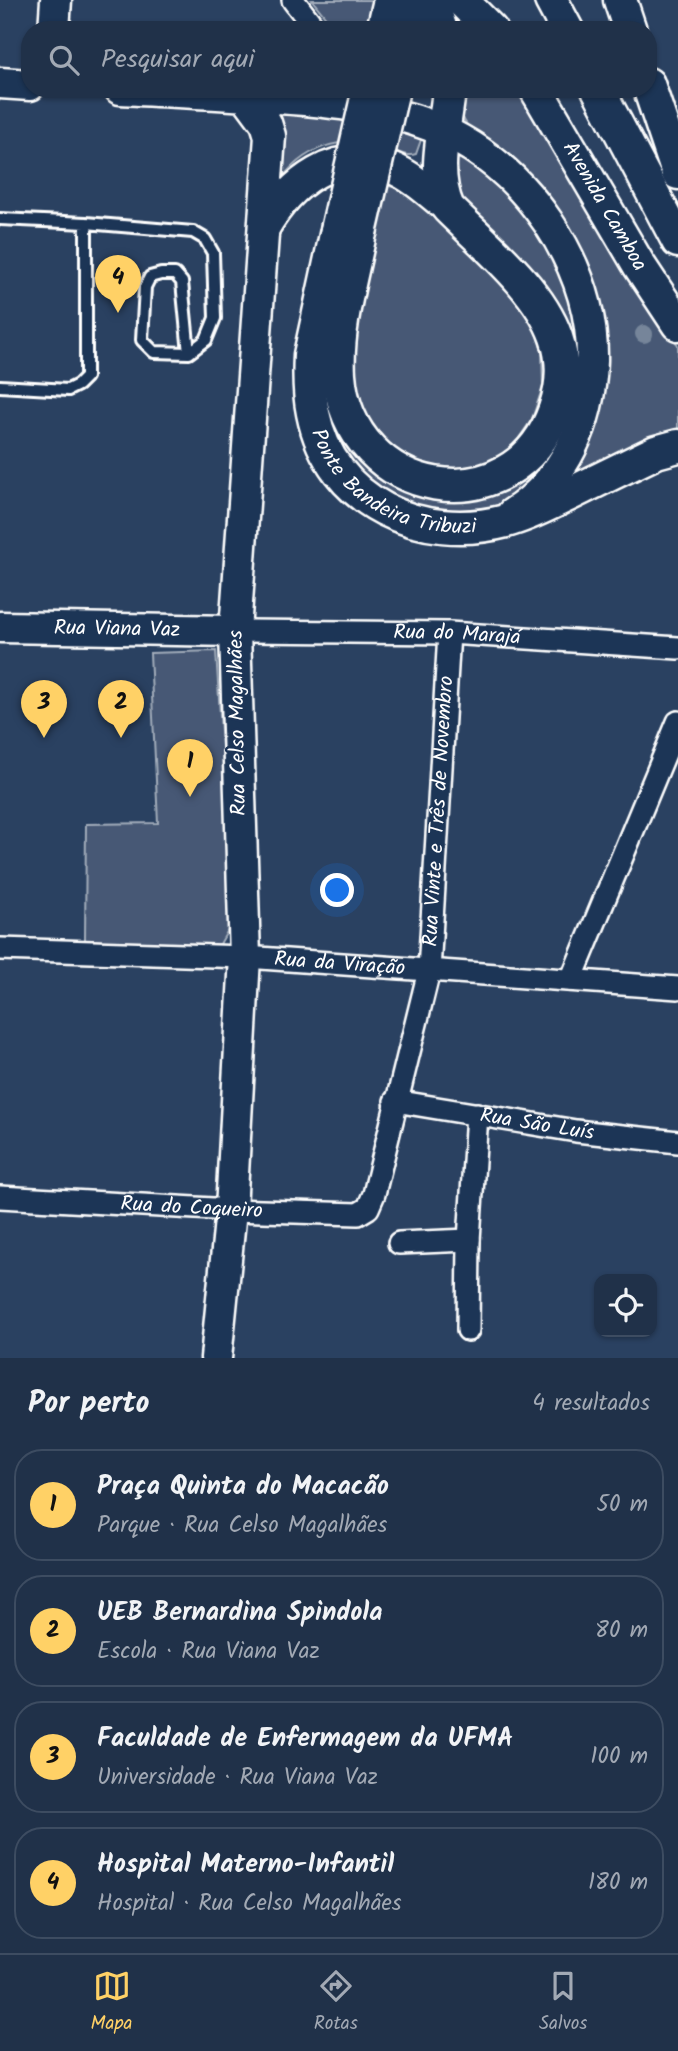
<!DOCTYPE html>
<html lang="pt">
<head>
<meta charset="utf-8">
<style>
  :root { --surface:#203149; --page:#283950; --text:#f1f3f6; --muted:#a2a9b4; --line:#3d4c61; --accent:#ffd166 }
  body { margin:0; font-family:Kalam,sans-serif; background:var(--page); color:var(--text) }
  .controls { position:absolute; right:21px; bottom:21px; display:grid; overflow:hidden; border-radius:14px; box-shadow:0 2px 5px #0004 }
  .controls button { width:63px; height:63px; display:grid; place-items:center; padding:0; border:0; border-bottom:2px solid var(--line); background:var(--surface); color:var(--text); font:35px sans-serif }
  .you { position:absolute; left:338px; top:891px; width:24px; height:24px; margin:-18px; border:5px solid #fff; border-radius:50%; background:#1a73e8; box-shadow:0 0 0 10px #1a73e833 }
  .badge { display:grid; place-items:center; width:46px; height:46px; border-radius:50%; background:var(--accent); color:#111; font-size:23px; font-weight:700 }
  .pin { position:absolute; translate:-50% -58px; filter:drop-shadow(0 2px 4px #0008) }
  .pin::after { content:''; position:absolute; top:37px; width:24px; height:21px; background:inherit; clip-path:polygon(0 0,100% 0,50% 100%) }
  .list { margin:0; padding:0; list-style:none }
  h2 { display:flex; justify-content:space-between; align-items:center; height:91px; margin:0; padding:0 28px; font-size:30px }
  h2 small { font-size:23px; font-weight:400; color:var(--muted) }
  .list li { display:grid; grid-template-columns:46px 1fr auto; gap:21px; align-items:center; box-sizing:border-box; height:112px; margin:0 14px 14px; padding:0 14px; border:2px solid var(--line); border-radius:28px }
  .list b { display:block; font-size:26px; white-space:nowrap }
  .list p { margin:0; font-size:23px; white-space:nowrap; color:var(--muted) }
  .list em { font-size:23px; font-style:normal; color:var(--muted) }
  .icon { flex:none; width:38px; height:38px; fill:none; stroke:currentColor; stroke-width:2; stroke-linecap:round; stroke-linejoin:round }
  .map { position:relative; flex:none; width:678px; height:1358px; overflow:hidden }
  .search { position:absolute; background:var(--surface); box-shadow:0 2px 5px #0004; left:21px; right:21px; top:21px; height:77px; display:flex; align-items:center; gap:18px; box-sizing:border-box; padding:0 24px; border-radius:28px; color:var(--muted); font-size:26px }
  .sheet { height:595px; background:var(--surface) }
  nav { display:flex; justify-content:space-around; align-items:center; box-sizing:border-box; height:98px; border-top:2px solid var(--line); background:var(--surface); font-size:19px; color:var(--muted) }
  nav a { display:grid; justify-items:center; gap:4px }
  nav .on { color:var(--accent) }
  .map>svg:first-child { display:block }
  .green { fill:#465975; stroke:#a2acba; stroke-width:2 }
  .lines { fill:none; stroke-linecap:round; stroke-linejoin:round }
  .lane-casing { stroke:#fff; stroke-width:16 }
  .street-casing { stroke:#fff; stroke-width:26 }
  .secondary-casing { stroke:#fff; stroke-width:35 }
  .primary-casing { stroke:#fff; stroke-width:37 }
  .lane { stroke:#1d3557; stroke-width:10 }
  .street { stroke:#1d3557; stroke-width:21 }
  .secondary { stroke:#1d3557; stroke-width:30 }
  .primary { stroke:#1d3557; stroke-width:32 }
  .primary-bridge-casing { stroke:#fff; stroke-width:37; stroke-linecap:butt }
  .primary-bridge { stroke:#1d3557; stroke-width:32 }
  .tree { fill:#76859a }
  .labels { text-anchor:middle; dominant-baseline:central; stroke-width:5; stroke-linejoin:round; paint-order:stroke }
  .street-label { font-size:21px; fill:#fff; stroke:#1d3557 }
</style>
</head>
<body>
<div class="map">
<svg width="678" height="1358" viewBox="0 0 678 1358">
  <rect width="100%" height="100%" fill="#2a4161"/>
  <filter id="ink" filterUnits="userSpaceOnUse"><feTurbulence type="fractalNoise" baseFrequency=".0143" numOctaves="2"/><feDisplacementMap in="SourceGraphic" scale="14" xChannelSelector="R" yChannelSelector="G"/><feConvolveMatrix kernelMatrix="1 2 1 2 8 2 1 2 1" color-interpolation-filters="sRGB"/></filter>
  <g filter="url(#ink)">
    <!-- green -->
    <path class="green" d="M312 0H413L429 30H336Z
      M462 89H522L662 323 678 345V437L573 478C616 398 621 298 564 221 555 209 543 198 532 186 522 174 512 161 500 150 473 125 457 134 462 89Z
      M294 105 422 137 416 154C406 158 395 150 385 147 341 134 302 147 277 185L278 116 281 109Z
      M454 157 469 161 511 194 553 255 569 292 580 351 574 412 543 469 501 509 475 516 415 511 360 476 335 437 347 436 473 495 570 384 456 190Z
      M382 184 405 190 436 210 531 318 542 351 543 386 532 419 512 448 499 460 463 469 426 466 392 450 367 425 348 376Z
      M216 651 230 876 228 930 220 944 209 947 85 940 86 824 158 823 150 653Z"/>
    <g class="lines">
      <!-- lane casing -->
      <g class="lane-casing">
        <path id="lane" d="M0 219 86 223
          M0 386 68 390 78 385 86 377V223L193 232 205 239 213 253 215 318 206 340 189 353 154 352 142 340 145 287 150 277 161 274H175L182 282 189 353"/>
      </g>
      <!-- street casing -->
      <g class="street-casing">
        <g id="street">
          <path d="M293 0 316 30"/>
          <path id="s1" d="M235 631 449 633 678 648"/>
          <path id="s2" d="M0 949 245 957 678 988"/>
          <path d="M571 980 678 722"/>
          <path id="s3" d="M395 1101 576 1131 678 1142"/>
          <path id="s4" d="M0 1197 231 1210 358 1214 368 1208 374 1194 429 971 449 633"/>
          <path d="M399 1243 469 1240"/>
          <path d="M468 1330 469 1240 477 1114"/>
        </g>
      </g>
      <!-- secondary casing -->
      <g class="secondary-casing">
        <g id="secondary">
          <path d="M54 30 56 0"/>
          <path d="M0 83 30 85"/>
          <path d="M120 89C173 92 226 94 279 98 391 106 480 122 548 222 576 264 593 310 592 361 590 423 565 480 512 514"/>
          <path d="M264 228C290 183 335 146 390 167 412 176 430 193 448 208"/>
          <path id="s5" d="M0 627 235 631"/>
          <path d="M216 1358 231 1210 245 957 235 631 270 136 266 123 246 96"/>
        </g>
      </g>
      <!-- primary casing -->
      <g class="primary-casing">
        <g id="primary">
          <path d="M431 0 441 30"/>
          <path d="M461 0 491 30"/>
          <path d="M551 0 567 30"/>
          <path d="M620 0 630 30"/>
          <path d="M383 30 390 0"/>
          <path d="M407 30 413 0"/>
          <path d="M648 84 678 173"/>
          <path id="s6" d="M536 89 639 265 678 324"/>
          <path d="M598 89 678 241"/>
          <path id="s7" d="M337 230 310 355C309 374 309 394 313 413 331 504 422 543 506 521 529 515 549 504 570 494 598 480 627 466 656 452L678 446"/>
          <path d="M360 233C351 279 336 328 339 374 348 500 515 528 555 409 563 386 564 360 556 337 539 288 484 244 448 208 431 170 446 128 449 89"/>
        </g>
      </g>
      <!-- lane -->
      <use href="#lane" class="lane"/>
      <!-- street -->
      <use href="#street" class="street"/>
      <!-- secondary -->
      <use href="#secondary" class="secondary"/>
      <!-- primary -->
      <use href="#primary" class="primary"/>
      <!-- primary-bridge casing -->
      <g class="primary-bridge-casing">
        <path id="primary-bridge" d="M337 230 369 89
          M360 233 393 89"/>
      </g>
      <!-- primary-bridge -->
      <use href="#primary-bridge" class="primary-bridge"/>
    </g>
    <!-- trees -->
    <circle class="tree" cx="644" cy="334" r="9"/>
  </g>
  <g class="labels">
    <!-- street labels -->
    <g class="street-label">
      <text stroke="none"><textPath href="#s6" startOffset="136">Avenida Camboa</textPath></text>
      <text stroke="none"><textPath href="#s7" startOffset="304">Ponte Bandeira Tribuzi</textPath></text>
      <text stroke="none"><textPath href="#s5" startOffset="117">Rua Viana Vaz</textPath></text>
      <text stroke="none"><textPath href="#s1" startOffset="222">Rua do Marajá</textPath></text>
      <text transform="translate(238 723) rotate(-91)">Rua Celso Magalhães</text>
      <text stroke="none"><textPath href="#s4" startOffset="775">Rua Vinte e Três de Novembro</textPath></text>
      <text stroke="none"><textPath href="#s2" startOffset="340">Rua da Viração</textPath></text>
      <text stroke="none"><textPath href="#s3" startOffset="144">Rua São Luís</textPath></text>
      <text stroke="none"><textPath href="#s4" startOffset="192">Rua do Coqueiro</textPath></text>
    </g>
  </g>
</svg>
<div class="controls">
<button><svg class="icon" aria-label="locate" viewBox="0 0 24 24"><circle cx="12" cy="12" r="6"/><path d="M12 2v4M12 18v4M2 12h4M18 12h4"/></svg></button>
</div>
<div class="you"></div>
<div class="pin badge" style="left:190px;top:797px">1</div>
<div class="pin badge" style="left:121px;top:738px">2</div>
<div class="pin badge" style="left:44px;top:738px">3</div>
<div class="pin badge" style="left:118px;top:313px">4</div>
<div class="search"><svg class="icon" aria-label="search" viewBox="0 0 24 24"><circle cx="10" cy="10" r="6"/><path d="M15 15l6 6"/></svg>Pesquisar aqui</div>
</div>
<section class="sheet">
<h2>Por perto<small>4 resultados</small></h2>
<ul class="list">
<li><span class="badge">1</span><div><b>Praça Quinta do Macacão</b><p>Parque · Rua Celso Magalhães</p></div><em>50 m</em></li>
<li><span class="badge">2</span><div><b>UEB Bernardina Spindola</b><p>Escola · Rua Viana Vaz</p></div><em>80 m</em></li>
<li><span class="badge">3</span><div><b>Faculdade de Enfermagem da UFMA</b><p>Universidade · Rua Viana Vaz</p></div><em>100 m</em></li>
<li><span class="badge">4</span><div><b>Hospital Materno-Infantil</b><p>Hospital · Rua Celso Magalhães</p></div><em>180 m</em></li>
</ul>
</section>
<nav>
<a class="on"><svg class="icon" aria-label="map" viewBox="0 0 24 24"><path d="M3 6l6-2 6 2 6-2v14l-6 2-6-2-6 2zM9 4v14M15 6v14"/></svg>Mapa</a>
<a><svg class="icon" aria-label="directions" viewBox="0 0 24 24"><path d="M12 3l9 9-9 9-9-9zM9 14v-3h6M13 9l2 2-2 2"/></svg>Rotas</a>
<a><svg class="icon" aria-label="saved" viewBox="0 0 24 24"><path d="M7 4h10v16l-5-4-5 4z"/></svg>Salvos</a>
</nav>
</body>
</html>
